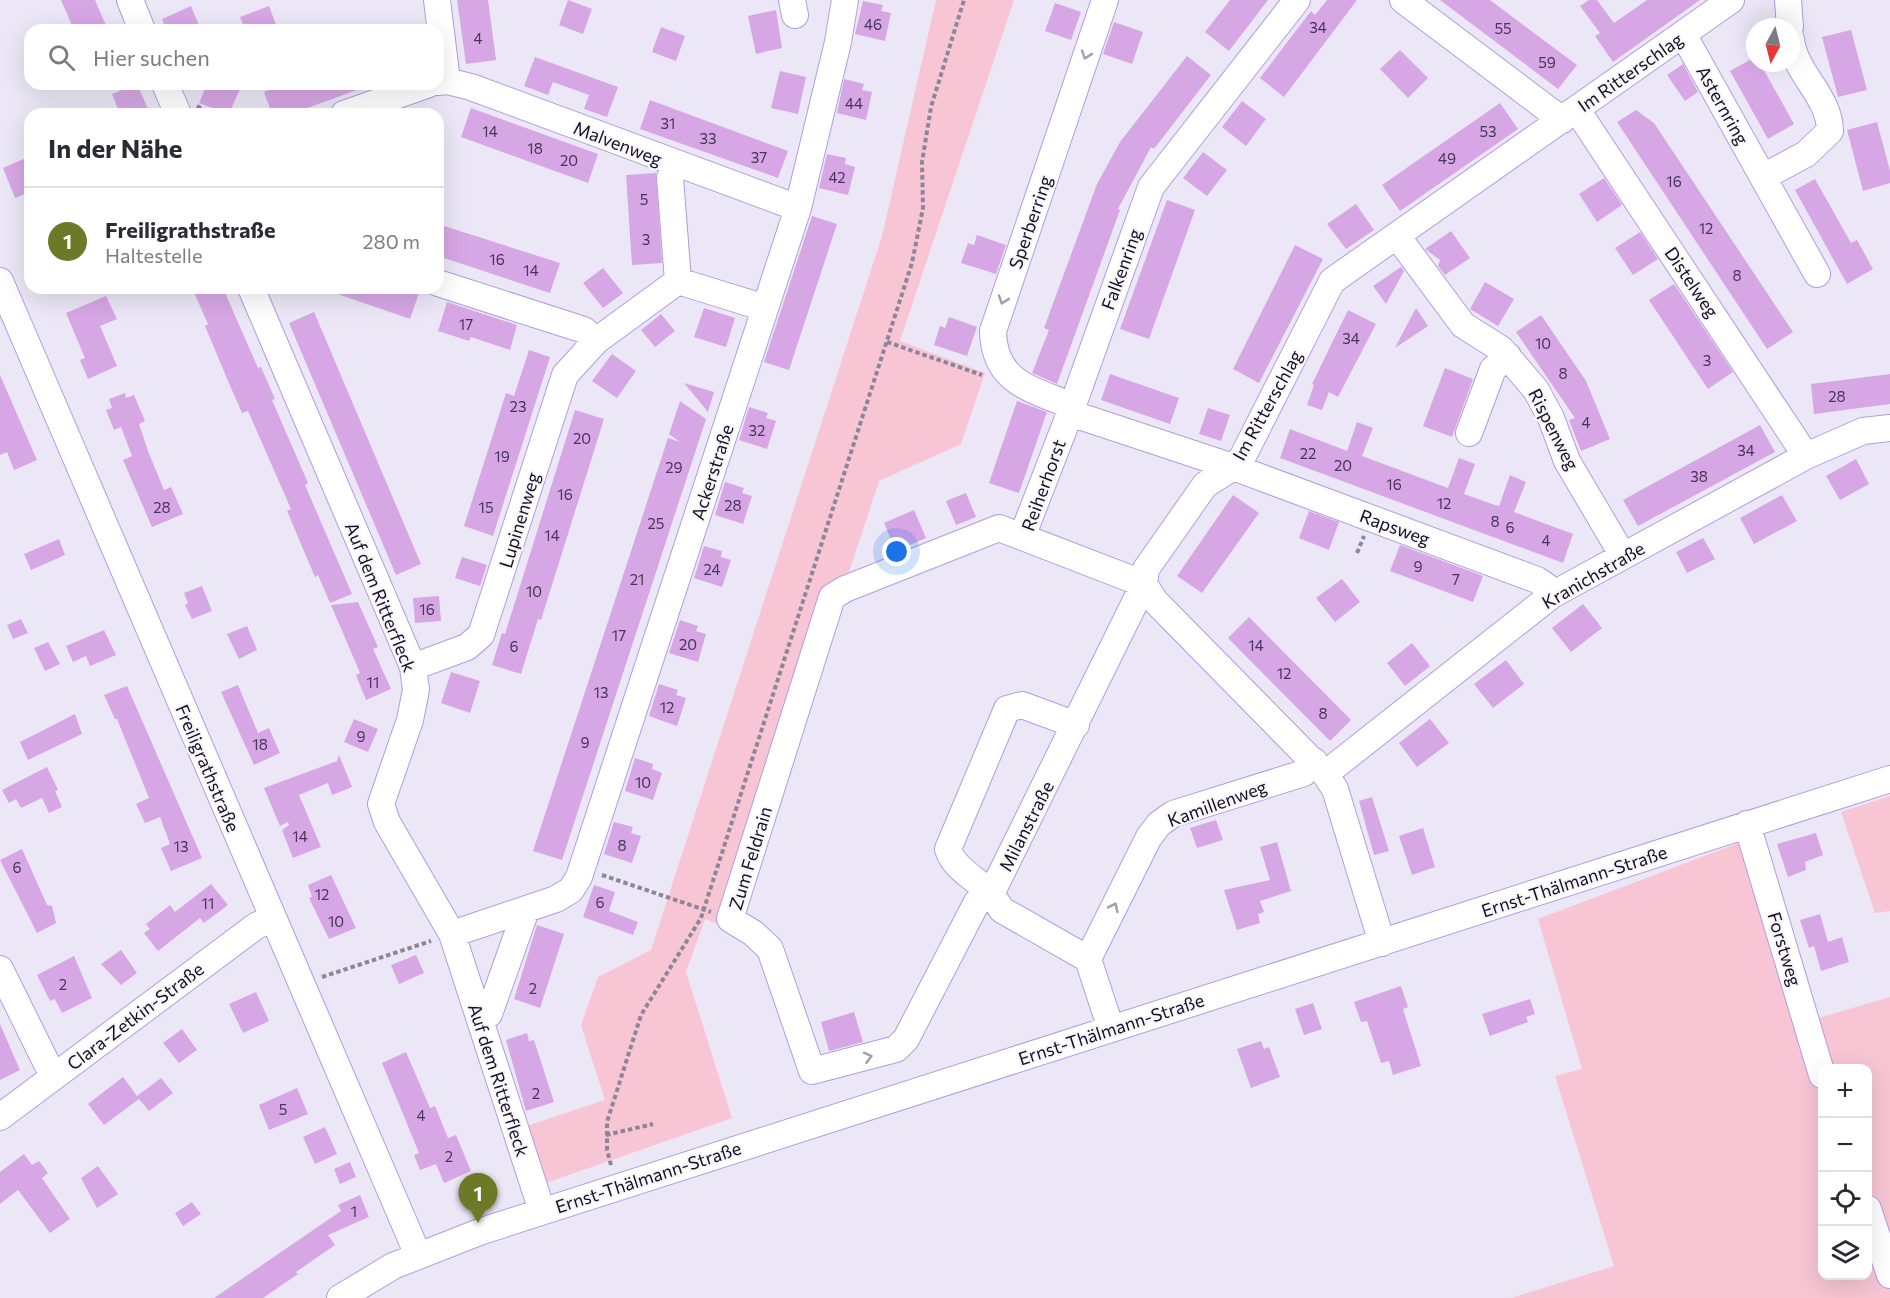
<!DOCTYPE html>
<html lang="de">
<head>
<meta charset="utf-8">
<style>
  :root { --surface:#fff; --page:#f2f2f3; --text:#2b2b33; --muted:#7c7c81; --line:#e1e1e2; --accent:#6c7a28 }
  body { margin:0; font-family:Commissioner,sans-serif; background:var(--page); color:var(--text) }
  .controls { position:absolute; right:18px; bottom:18px; display:grid; overflow:hidden; border-radius:12px; box-shadow:0 6px 24px #0002 }
  .controls button { width:54px; height:54px; display:grid; place-items:center; padding:0; border:0; border-bottom:2px solid var(--line); background:var(--surface); color:var(--text); font:30px sans-serif }
  .compass { position:absolute; left:1746px; top:18px; width:54px; height:54px; border-radius:50%; background:var(--surface); box-shadow:0 6px 24px #0002; rotate:187deg }
  .you { position:absolute; left:897px; top:552px; width:21px; height:21px; margin:-15px; border:4px solid #fff; border-radius:50%; background:#1a73e8; box-shadow:0 0 0 9px #1a73e833 }
  .badge { display:grid; place-items:center; width:39px; height:39px; border-radius:50%; background:var(--accent); color:#fff; font-size:20px; font-weight:700 }
  .pin { position:absolute; translate:-50% -50px; filter:drop-shadow(0 2px 3px #0008) }
  .pin::after { content:''; position:absolute; top:32px; width:21px; height:18px; background:inherit; clip-path:polygon(0 0,100% 0,50% 100%) }
  .list { margin:0; padding:0; list-style:none }
  h2 { display:flex; justify-content:space-between; align-items:center; height:78px; margin:0; padding:0 24px; font-size:26px }
  h2 small { font-size:20px; font-weight:400; color:var(--muted) }
  .list li { display:grid; grid-template-columns:39px 1fr auto; gap:18px; align-items:center; box-sizing:border-box; height:108px; padding:0 24px; border-top:2px solid var(--line) }
  .list b { display:block; font-size:22px; white-space:nowrap }
  .list p { margin:0; font-size:20px; white-space:nowrap; color:var(--muted) }
  .list em { font-size:20px; font-style:normal; color:var(--muted) }
  .icon { flex:none; width:33px; height:33px; fill:none; stroke:currentColor; stroke-width:2; stroke-linecap:round; stroke-linejoin:round }
  .map { position:relative; flex:none; width:1890px; height:1298px; overflow:hidden }
  .search { position:absolute; background:var(--surface); box-shadow:0 6px 24px #0002; left:24px; top:24px; width:420px; height:66px; display:flex; align-items:center; gap:15px; box-sizing:border-box; padding:0 21px; border-radius:18px; color:var(--muted); font-size:22px }
  .panel { position:absolute; background:var(--surface); box-shadow:0 6px 24px #0002; left:24px; top:108px; width:420px; height:186px; border-radius:18px }
  .map>svg:first-child { display:block }
  .green { fill:#f7c5d4; fill-rule:evenodd }
  .building { fill:#d7a7e5 }
  .lines { fill:none; stroke-linecap:round; stroke-linejoin:round }
  .minor-casing { stroke:#b29ce1; stroke-width:28 }
  .path { stroke:#8c8699; stroke-width:4; stroke-dasharray:4.5 3; stroke-linecap:butt }
  .minor { stroke:#fff; stroke-width:26 }
  .oneway { stroke:#a29fa9 }
  .labels { text-anchor:middle; dominant-baseline:central; stroke-width:4.5; stroke-linejoin:round; paint-order:stroke }
  .number-label { font-size:15px; fill:#473456 }
  .street-label { font-size:18px; fill:#170e27; stroke:#f7f7f7 }
</style>
</head>
<body>
<div class="map">
<svg width="1890" height="1298" viewBox="0 0 1890 1298">
  <rect width="100%" height="100%" fill="#ebe7f6"/>
  <!-- green -->
  <path class="green" d="M936 0H1014L900 341 985 373 961 444 879 481 846 581 719 924 705 919 686 972 732 1118 543 1184 524 1127 605 1100 581 1025 598 977 651 950 882 236Z
    M1890 796V911L1875 913 1841 812Z
    M1744 841 1798 1024 1890 997V1298H1511L1614 1266 1555 1076 1582 1069 1538 919ZM1822 1068H1868V1276H1822Z"/>
  <!-- building -->
  <path class="building" d="M61 0H95L108 30H74Z
    M457 0H488L496 60 466 64Z
    M568 0 592 9 583 34 559 25Z
    M1230 0H1268L1229 51 1205 32Z
    M1327 0H1357L1284 97 1260 78 1311 11 1315 15Z
    M1440 0H1490L1577 65 1558 89Z
    M1589 0H1597L1614 23 1647 0H1700L1613 62 1595 36 1600 33 1580 6Z
    M863 1 883 5 881 11 891 13 885 41 855 34Z
    M1055 3 1081 12 1071 40 1045 31Z
    M191 6 201 30H166L162 19Z
    M269 6 278 30H245L240 17Z
    M776 10 782 48 756 54 748 16Z
    M1114 22 1143 32 1132 64 1103 54Z
    M661 27 685 36 676 61 652 52Z
    M1851 30 1867 90 1838 97 1822 37Z
    M1400 50 1428 78 1408 98 1380 69Z
    M1187 56 1211 75 1154 149 1151 147 1118 209 1120 210 1057 384 1037 375 1032 373 1049 330 1044 328 1097 184 1120 142Z
    M535 57 618 87 607 117 584 109 589 95 553 82 548 95 524 86Z
    M1755 57V63H1760L1794 124 1768 139 1730 71Z
    M1683 64 1698 92 1685 101 1667 75Z
    M780 71 806 77 798 114 771 108Z
    M844 79 864 84 862 90 872 92 866 120 837 113Z
    M137 84 148 109 135 114H120L112 94Z
    M207 84H242L229 114 199 103Z
    M284 84H367L368 86 291 114H272L264 92Z
    M650 100 788 151 778 178 640 129Z
    M1242 101 1266 119 1246 146 1222 127Z
    M1500 103 1518 129 1400 211 1382 185Z
    M471 108 598 154 588 183 461 137Z
    M1636 110 1654 123 1793 332 1767 349 1617 122Z
    M1877 122 1890 171V183L1863 191 1847 130Z
    M1203 152 1227 170 1207 196 1183 178Z
    M827 154 846 158 845 164 855 167 848 195 819 188Z
    M26 158 30 167V192L15 198 3 168Z
    M656 173 662 263 632 265 626 175Z
    M1604 178 1622 205 1597 222 1579 194Z
    M1815 179 1851 243 1857 240 1873 269 1847 284 1795 190Z
    M1167 200 1195 210 1149 339 1120 329Z
    M1356 204 1374 230 1346 249 1327 224Z
    M812 216 837 224 789 370 764 362Z
    M438 224 560 263 550 293 438 256Z
    M1451 231 1470 258 1445 275 1438 266 1440 260 1425 249Z
    M1640 232 1658 259 1633 275 1615 248Z
    M977 235 1006 245 996 274 961 263 968 243 974 245Z
    M1295 245 1323 259 1259 383 1233 369Z
    M1401 267 1404 271 1386 304 1373 286Z
    M603 268 623 293 603 308 583 283Z
    M1485 282 1514 299 1498 326 1470 309Z
    M1674 284 1733 372 1708 389 1649 300Z
    M192 288H223L258 368 261 367 275 399 272 400 308 483 305 485 352 594 330 603 318 575 315 577 287 511 291 509 248 411 242 413 228 381 205 326 208 324Z
    M329 288H404L419 293 410 319 329 291Z
    M106 296 117 319 100 326 117 366 88 379 80 360 85 358 66 313Z
    M447 302 517 325 510 350 471 337 469 341 438 331Z
    M704 308 735 318 726 347 694 337Z
    M1416 308 1428 326 1395 348 1410 319Z
    M1348 310 1376 324 1338 397 1329 392 1322 410 1307 405 1314 385 1312 384Z
    M314 312 421 564 396 575 289 323Z
    M661 314 675 331 655 347 641 330Z
    M1541 315 1586 381 1610 439 1581 451 1569 420 1575 418 1516 332Z
    M949 317 977 327 967 356 934 345 940 326 945 328Z
    M529 350 550 357 493 536 464 526 506 393 514 396Z
    M612 354 636 371 617 398 592 381Z
    M1445 368 1473 379 1452 437 1423 426Z
    M1110 374 1179 398 1170 424 1101 400Z
    M1890 374V404L1814 414 1811 384Z
    M0 375 37 460 14 470 7 452 0 455Z
    M684 383 714 392 708 412Z
    M125 393 126 398 134 395 145 421 139 424 148 451 164 490 171 487 183 514 152 527 123 460 132 456 121 427 114 430 106 410 112 408 109 399Z
    M680 401 706 419 562 860 533 851 668 438 680 442 669 434Z
    M1017 401 1047 412 1019 493 989 483Z
    M749 407 768 413 766 418 776 421 767 449 739 440Z
    M1208 408 1230 415 1221 441 1199 434Z
    M575 410 604 419 541 620 538 619 521 674 492 665 502 633 505 634Z
    M1357 422 1373 428 1362 456 1448 488 1459 458 1475 464 1464 494 1492 504 1499 506 1510 475 1526 482 1514 512 1573 534 1563 563 1280 458 1290 429 1347 451Z
    M1760 425 1775 452 1638 526 1623 500Z
    M1856 459 1869 484 1840 500 1826 476Z
    M725 482 744 488 742 493 752 496 743 524 715 515Z
    M966 493 976 517 956 525 946 501Z
    M1233 495 1259 513 1202 593 1177 576Z
    M1782 495 1797 521 1754 544 1740 518Z
    M914 510 926 538 896 551 884 523Z
    M1309 511 1339 522 1329 550 1299 538Z
    M1703 538 1715 559 1687 573 1676 552Z
    M59 539 65 555 31 570 24 554Z
    M1400 545 1483 576 1473 602 1390 571Z
    M704 546 722 551 721 557 731 560 722 587 694 578Z
    M462 557 487 565 480 586 455 578Z
    M1342 579 1360 602 1335 622 1316 598Z
    M202 586 212 611 192 619 185 605 188 603 184 593Z
    M439 596 441 621 415 623 413 598Z
    M358 602 378 647 373 649 391 689 366 700 356 675 360 673 331 605Z
    M1583 604 1602 628 1571 652 1552 628Z
    M1249 617 1351 720 1330 741 1228 638Z
    M21 619 28 633 13 639 7 625Z
    M680 620 698 626 696 631 706 634 698 662 669 653Z
    M247 626 257 650 239 659 227 634Z
    M104 630 116 655 90 666 86 656 73 662 66 646Z
    M48 642 60 664 45 671 34 648Z
    M1412 643 1430 666 1405 686 1387 663Z
    M1506 660 1524 684 1493 708 1474 684Z
    M451 672 480 681 470 713 441 703Z
    M659 684 678 690 676 695 686 698 677 726 649 716Z
    M238 685 258 733 269 728 280 753 254 765 221 692Z
    M127 686 202 858 171 871 161 848 170 844 160 817 145 823 136 804 149 798 117 719H115L104 695Z
    M75 714 82 734 28 760 20 742Z
    M354 719 378 729 368 752 344 742Z
    M1430 719 1449 743 1417 767 1399 743Z
    M339 755 352 787 332 795 328 783 299 795 321 847 293 858 282 830 289 825 288 822 280 826 264 788 337 761Z
    M635 758 653 764 652 769 662 773 653 800 625 791Z
    M47 767 58 790 55 791 62 807 49 813 42 798 21 808 16 799 9 803 2 790Z
    M1372 797 1389 851 1374 855 1359 801Z
    M1216 820 1223 840 1197 848 1190 828Z
    M614 822 633 827 631 833 641 836 632 863 604 854Z
    M1423 828 1435 867 1412 875 1399 836Z
    M1816 833 1823 855 1805 862 1806 870 1788 877 1777 844Z
    M1277 842 1291 891 1260 901 1264 912 1258 914 1260 923 1237 930 1224 890 1270 880 1260 847Z
    M22 849 47 905 52 906 56 923 37 933 0 860Z
    M331 875 356 928 329 939 309 898 312 897 308 885Z
    M211 884 228 905 204 923 200 918 158 951 144 933 150 929 146 924 170 905 175 912Z
    M594 885 615 892 609 911 638 922 633 935 583 917Z
    M1820 914 1828 942 1842 937 1849 962 1821 971 1814 946 1809 948 1800 920Z
    M537 925 564 934 540 1008 514 999Z
    M121 950 137 973 121 985 101 964Z
    M416 955 424 973 399 984 391 965Z
    M74 956 92 998 62 1013 55 999 50 1001 37 975Z
    M1401 986 1408 1007 1403 1009 1421 1066 1393 1075 1389 1061 1381 1063 1367 1021 1361 1022 1354 1002Z
    M256 992 269 1021 243 1033 229 1004Z
    M1530 999 1535 1014 1526 1017 1528 1022 1490 1036 1482 1014Z
    M1313 1003 1322 1029 1304 1035 1295 1009Z
    M854 1012 863 1042 829 1051 821 1022Z
    M0 1024 20 1070 0 1080Z
    M182 1029 197 1050 179 1063 163 1043Z
    M527 1033 529 1041 534 1040 554 1102 526 1111 506 1040Z
    M1261 1041 1264 1049 1269 1047 1280 1077 1251 1088 1237 1049Z
    M406 1052 430 1108 435 1106 448 1138 456 1135 471 1171 444 1183 436 1164 420 1170 414 1155 419 1153 382 1063Z
    M123 1077 137 1096 161 1078 173 1093 149 1111 139 1099 104 1125 88 1104Z
    M297 1088 308 1114 269 1130 259 1105Z
    M325 1127 337 1154 315 1164 303 1137Z
    M24 1154 32 1165 39 1161 48 1173 42 1178 70 1219 50 1233 18 1190 0 1204V1172Z
    M350 1162 356 1177 340 1184 334 1169Z
    M98 1166 118 1194 97 1208 81 1178Z
    M360 1195 369 1217 328 1235 335 1245 296 1272 298 1274 263 1298H214L341 1211 338 1205Z
    M192 1202 201 1214 183 1226 175 1213Z"/>
  <g class="lines">
    <!-- minor casing -->
    <g class="minor-casing">
      <path id="minor" d="M130 0 142 30
        M437 0 447 81
        M792 0 795 15
        M1297 0 1151 187 1070 413 1233 467 1537 580 1546 586 1552 595
        M1403 0 1562 120
        M1788 0 1790 27
        M1683 34 1817 274
        M438 82 447 81 471 87 798 208
        M165 84 178 114
        M1577 110 1806 456
        M344 114 429 84
        M675 165 670 178 678 281
        M1763 177 1806 154 1830 131C1830 96 1794 73 1791 39
        M1397 236 1463 325 1501 349 1536 390 1551 418 1567 461 1623 556
        M0 281 418 1255
        M438 283 584 330 596 341 678 281 765 308
        M251 288 413 667 416 690 410 720 381 804 387 822 452 934 542 1211
        M1072 406C1032 389 994 383 993 331L1105 0
        M1469 433 1493 369 1508 356
        M1022 537 1070 413
        M413 667 467 647 481 635 565 375 596 341
        M1076 725 1022 705 1007 709 948 849C954 869 977 879 991 894L977 902 906 1039 896 1049 812 1071 770 949 753 933 730 919 832 597 845 589 999 528 1144 584 991 894 1002 910 1088 959 1111 1029
        M1325 774 1552 595 1806 456 1863 431 1890 428
        M1747 824 1822 1075
        M452 934 556 899 571 890 579 877 798 208 838 42 845 0
        M1382 943 1335 789 1325 774 1155 601 1144 584 1146 569 1205 485 1233 467 1242 458 1332 281 1731 0
        M1088 959 1149 837 1159 824 1173 814 1304 773 1314 761
        M0 969 47 1064 55 1075
        M480 1019 489 1014 526 910
        M0 1117 256 926 272 918
        M1868 1209 1890 1275
        M340 1298 393 1266 482 1231 1890 779"/>
    </g>
    <!-- path -->
    <path class="path" d="M197 106 205 111
      M887 342 982 375
      M1357 553 1364 536
      M602 875 711 912
      M322 977 431 941
      M606 1135 653 1124
      M611 1165 607 1150V1122L641 1015 701 918 912 263 923 208 922 162 931 107 964 0"/>
    <!-- minor -->
    <use href="#minor" class="minor"/>
  </g>
  <!-- one-way arrows -->
  <defs><path id="oneway-chevron" d="M-2-3.5L2.5 0L-2 3.5" fill="none" stroke-width="1.6" stroke-linecap="round" stroke-linejoin="round" transform="scale(1.5)"/></defs>
  <g class="oneway">
    <use href="#oneway-chevron" transform="translate(1086 55) rotate(109)"/>
    <use href="#oneway-chevron" transform="translate(1003 300) rotate(109)"/>
    <use href="#oneway-chevron" transform="translate(1114 907) rotate(-64)"/>
    <use href="#oneway-chevron" transform="translate(868 1057) rotate(-14)"/>
  </g>
  <g class="labels">
    <!-- number labels -->
    <g class="number-label">
      <text x="873" y="24">46</text>
      <text x="1318" y="27">34</text>
      <text x="1503" y="28">55</text>
      <text x="478" y="38">4</text>
      <text x="1547" y="62">59</text>
      <text x="854" y="103">44</text>
      <text x="668" y="123">31</text>
      <text x="490" y="131">14</text>
      <text x="1488" y="131">53</text>
      <text x="708" y="138">33</text>
      <text x="535" y="148">18</text>
      <text x="759" y="157">37</text>
      <text x="1447" y="158">49</text>
      <text x="569" y="160">20</text>
      <text x="837" y="177">42</text>
      <text x="1674" y="181">16</text>
      <text x="644" y="199">5</text>
      <text x="1706" y="228">12</text>
      <text x="646" y="239">3</text>
      <text x="497" y="259">16</text>
      <text x="531" y="270">14</text>
      <text x="1737" y="275">8</text>
      <text x="466" y="324">17</text>
      <text x="1351" y="338">34</text>
      <text x="1543" y="343">10</text>
      <text x="1707" y="360">3</text>
      <text x="1563" y="373">8</text>
      <text x="1837" y="396">28</text>
      <text x="518" y="406">23</text>
      <text x="1586" y="422">4</text>
      <text x="757" y="430">32</text>
      <text x="582" y="438">20</text>
      <text x="1746" y="450">34</text>
      <text x="1308" y="453">22</text>
      <text x="502" y="456">19</text>
      <text x="1343" y="465">20</text>
      <text x="674" y="467">29</text>
      <text x="1699" y="476">38</text>
      <text x="1394" y="484">16</text>
      <text x="565" y="494">16</text>
      <text x="1444" y="503">12</text>
      <text x="733" y="505">28</text>
      <text x="162" y="507">28</text>
      <text x="486" y="507">15</text>
      <text x="1495" y="521">8</text>
      <text x="656" y="523">25</text>
      <text x="1510" y="527">6</text>
      <text x="552" y="535">14</text>
      <text x="1546" y="540">4</text>
      <text x="1418" y="566">9</text>
      <text x="712" y="569">24</text>
      <text x="637" y="579">21</text>
      <text x="1456" y="579">7</text>
      <text x="534" y="591">10</text>
      <text x="427" y="609">16</text>
      <text x="619" y="635">17</text>
      <text x="688" y="644">20</text>
      <text x="1256" y="645">14</text>
      <text x="514" y="646">6</text>
      <text x="1284" y="673">12</text>
      <text x="373" y="682">11</text>
      <text x="601" y="692">13</text>
      <text x="667" y="707">12</text>
      <text x="1323" y="713">8</text>
      <text x="361" y="736">9</text>
      <text x="585" y="742">9</text>
      <text x="260" y="744">18</text>
      <text x="643" y="782">10</text>
      <text x="300" y="836">14</text>
      <text x="622" y="845">8</text>
      <text x="181" y="846">13</text>
      <text x="17" y="867">6</text>
      <text x="322" y="894">12</text>
      <text x="600" y="902">6</text>
      <text x="208" y="903">11</text>
      <text x="336" y="921">10</text>
      <text x="63" y="984">2</text>
      <text x="533" y="988">2</text>
      <text x="536" y="1093">2</text>
      <text x="283" y="1109">5</text>
      <text x="421" y="1115">4</text>
      <text x="449" y="1156">2</text>
      <text x="354" y="1211">1</text>
    </g>
    <!-- street labels -->
    <g class="street-label">
      <text transform="translate(1630 72) rotate(-35)">Im Ritterschlag</text>
      <text transform="translate(1723 105) rotate(61)">Asternring</text>
      <text transform="translate(618 143) rotate(21)">Malvenweg</text>
      <text transform="translate(1030 222) rotate(-71)">Sperberring</text>
      <text transform="translate(1121 269) rotate(-70)">Falkenring</text>
      <text transform="translate(1692 282) rotate(56)">Distelweg</text>
      <text transform="translate(1267 405) rotate(-61)">Im Ritterschlag</text>
      <text transform="translate(1554 429) rotate(63)">Rispenweg</text>
      <text transform="translate(712 472) rotate(-72)">Ackerstraße</text>
      <text transform="translate(1043 485) rotate(-70)">Reiherhorst</text>
      <text transform="translate(519 520) rotate(-73)">Lupinenweg</text>
      <text transform="translate(1395 527) rotate(20)">Rapsweg</text>
      <text transform="translate(1593 575) rotate(-30)">Kranichstraße</text>
      <text transform="translate(381 597) rotate(68)">Auf dem Ritterfleck</text>
      <text transform="translate(208 768) rotate(67)">Freiligrathstraße</text>
      <text transform="translate(1217 803) rotate(-20)">Kamillenweg</text>
      <text transform="translate(1026 826) rotate(-63)">Milanstraße</text>
      <text transform="translate(750 858) rotate(-73)">Zum Feldrain</text>
      <text transform="translate(1574 881) rotate(-18)">Ernst-Thälmann-Straße</text>
      <text transform="translate(1785 949) rotate(73)">Forstweg</text>
      <text transform="translate(135 1016) rotate(-37)">Clara-Zetkin-Straße</text>
      <text transform="translate(1111 1029) rotate(-18)">Ernst-Thälmann-Straße</text>
      <text transform="translate(499 1080) rotate(72)">Auf dem Ritterfleck</text>
      <text transform="translate(648 1177) rotate(-18)">Ernst-Thälmann-Straße</text>
    </g>
  </g>
</svg>
<div class="controls">
<button>+</button>
<button>−</button>
<button><svg class="icon" aria-label="locate" viewBox="0 0 24 24"><circle cx="12" cy="12" r="6"/><path d="M12 2v4M12 18v4M2 12h4M18 12h4"/></svg></button>
<button><svg class="icon" aria-label="layers" viewBox="0 0 24 24"><path d="M12 4l9 5-9 5-9-5zM3 14l9 5 9-5"/></svg></button>
</div>
<svg class="compass" viewBox="-18 -18 36 36"><path d="M0-13l5 13h-10z" fill="#e53935"/><path d="M0 13l5-13h-10z" fill="#7c7c81"/></svg>
<div class="you"></div>
<div class="pin badge" style="left:478px;top:1223px">1</div>
<div class="search"><svg class="icon" aria-label="search" viewBox="0 0 24 24"><circle cx="10" cy="10" r="6"/><path d="M15 15l6 6"/></svg>Hier suchen</div>
<section class="panel">
<h2>In der Nähe<small></small></h2>
<ul class="list">
<li><span class="badge">1</span><div><b>Freiligrathstraße</b><p>Haltestelle</p></div><em>280 m</em></li>
</ul>
</section>
</div>
</body>
</html>
